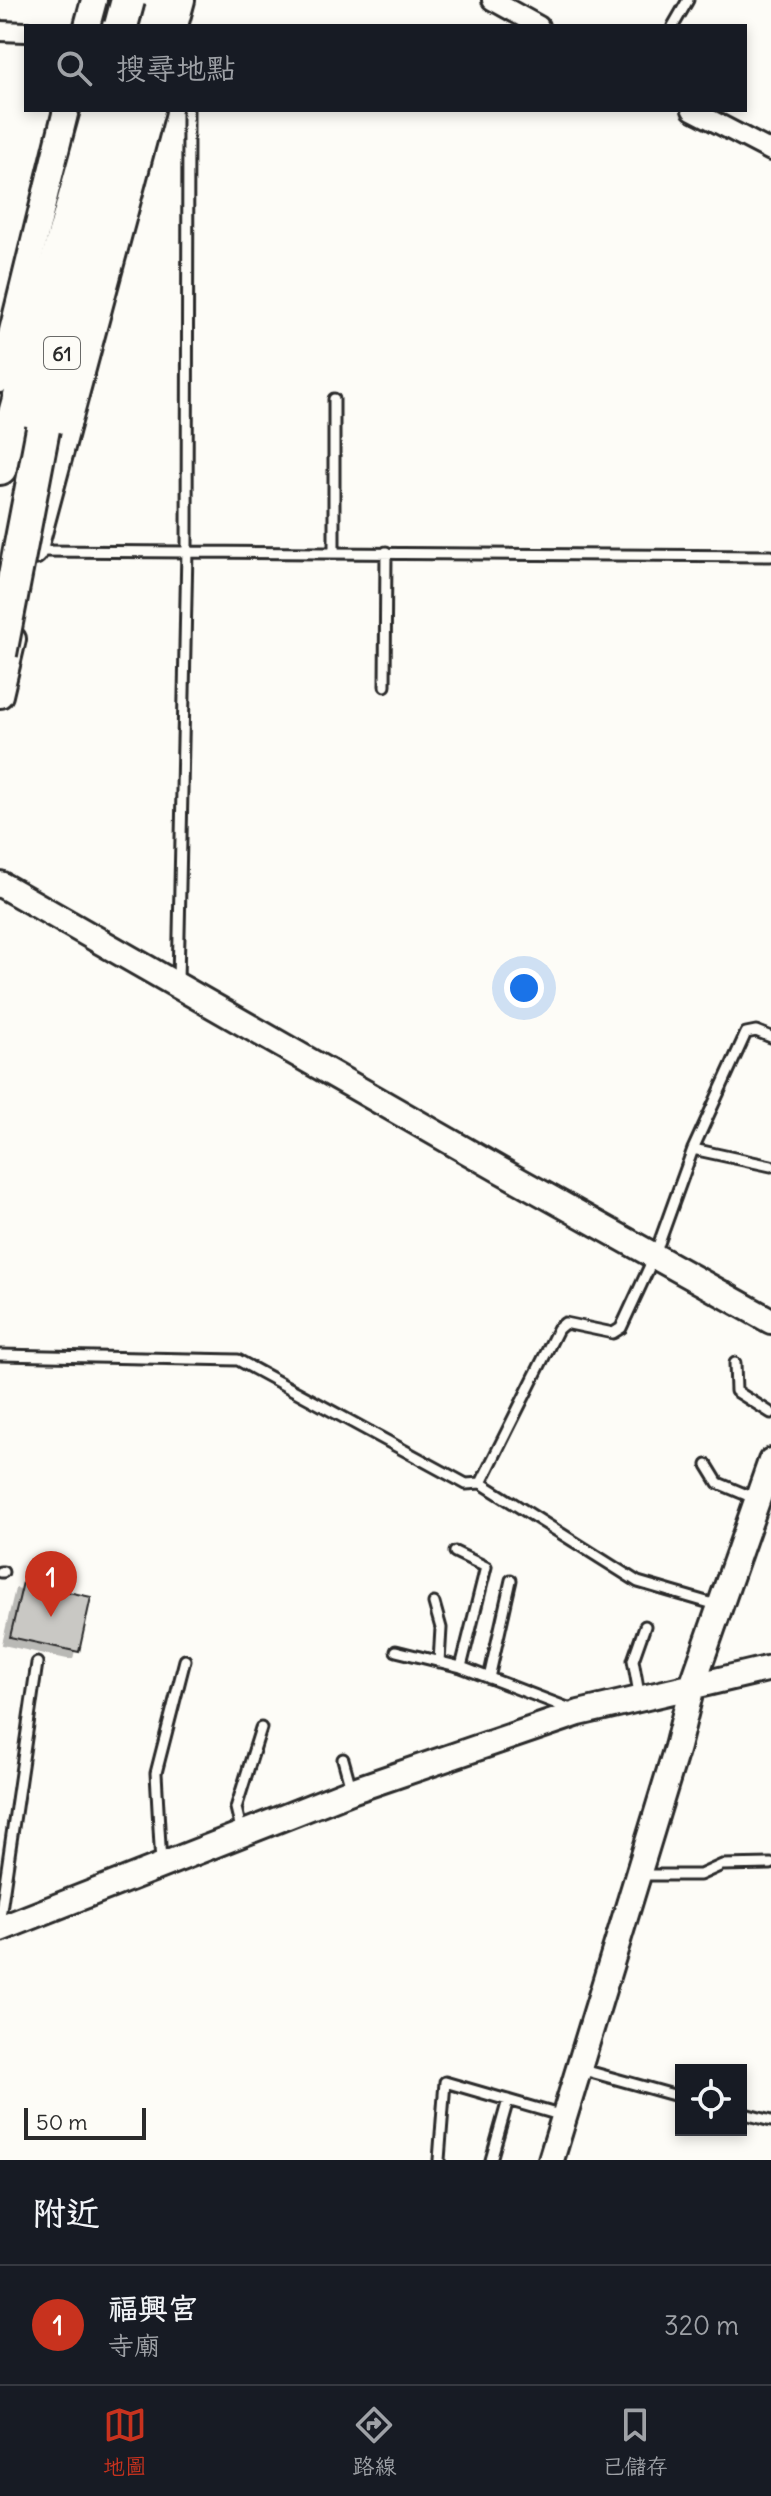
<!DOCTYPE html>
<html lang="zh-TW">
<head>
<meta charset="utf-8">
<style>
  :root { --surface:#171b24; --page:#242831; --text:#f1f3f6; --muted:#9ea1a6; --line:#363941; --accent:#c8321e }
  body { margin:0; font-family:Delius,"LXGW WenKai TC",sans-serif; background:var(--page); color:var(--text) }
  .controls { position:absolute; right:24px; bottom:24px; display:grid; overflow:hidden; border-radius:0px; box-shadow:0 4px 12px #0003 }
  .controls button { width:72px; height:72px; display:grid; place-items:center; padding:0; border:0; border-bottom:2px solid var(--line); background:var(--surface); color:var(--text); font:40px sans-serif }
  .scale { position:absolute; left:24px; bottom:20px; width:122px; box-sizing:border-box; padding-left:8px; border:4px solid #2b2b2b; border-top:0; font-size:22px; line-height:28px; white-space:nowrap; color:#2b2b2b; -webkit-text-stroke:6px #fdfcf7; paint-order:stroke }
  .you { position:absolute; left:524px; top:988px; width:28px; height:28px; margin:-20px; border:6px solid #fff; border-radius:50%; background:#1a73e8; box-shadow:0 0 0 12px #1a73e833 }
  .badge { display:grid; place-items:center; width:52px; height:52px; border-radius:50%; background:var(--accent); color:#fff; font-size:26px; font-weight:700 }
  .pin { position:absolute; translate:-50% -66px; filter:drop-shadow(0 2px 4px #0008) }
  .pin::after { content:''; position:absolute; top:42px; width:28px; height:24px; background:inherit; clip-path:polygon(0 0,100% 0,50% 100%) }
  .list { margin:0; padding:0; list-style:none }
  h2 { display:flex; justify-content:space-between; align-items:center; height:104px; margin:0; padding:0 32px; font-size:34px }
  h2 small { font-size:26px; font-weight:400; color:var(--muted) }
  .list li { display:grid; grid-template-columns:52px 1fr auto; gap:24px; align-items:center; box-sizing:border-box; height:120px; padding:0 32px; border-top:2px solid var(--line) }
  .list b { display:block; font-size:30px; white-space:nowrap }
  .list p { margin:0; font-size:26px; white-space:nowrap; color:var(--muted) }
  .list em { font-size:26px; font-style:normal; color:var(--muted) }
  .icon { flex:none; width:44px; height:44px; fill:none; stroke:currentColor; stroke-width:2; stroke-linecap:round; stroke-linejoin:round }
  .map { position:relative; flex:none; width:771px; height:2160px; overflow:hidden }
  .search { position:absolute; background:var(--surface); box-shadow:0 4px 12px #0003; left:24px; right:24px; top:24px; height:88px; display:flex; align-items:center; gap:20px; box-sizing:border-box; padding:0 28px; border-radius:0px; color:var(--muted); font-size:30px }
  .sheet { height:224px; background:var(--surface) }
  nav { display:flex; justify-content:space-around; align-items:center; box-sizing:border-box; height:112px; border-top:2px solid var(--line); background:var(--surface); font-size:22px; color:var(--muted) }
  nav a { display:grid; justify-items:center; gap:4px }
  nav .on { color:var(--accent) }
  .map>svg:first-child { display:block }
  .building { fill:#c9c8c4; stroke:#2b2b2b; stroke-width:2; filter:url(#shadow) }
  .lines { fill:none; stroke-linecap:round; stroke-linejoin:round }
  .lane-casing { stroke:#2b2b2b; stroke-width:15 }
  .street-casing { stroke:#2b2b2b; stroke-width:24 }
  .secondary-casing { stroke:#2b2b2b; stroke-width:30 }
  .highway-casing { stroke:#2b2b2b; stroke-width:38 }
  .lane { stroke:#fdfcf7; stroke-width:9 }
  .street { stroke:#fdfcf7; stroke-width:18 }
  .secondary { stroke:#fdfcf7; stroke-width:24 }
  .highway { stroke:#fdfcf7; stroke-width:32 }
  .highway-bridge-casing { stroke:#2b2b2b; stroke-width:38; stroke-linecap:butt }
  .highway-bridge { stroke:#fdfcf7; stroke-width:32 }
  .labels { text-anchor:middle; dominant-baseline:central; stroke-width:8; stroke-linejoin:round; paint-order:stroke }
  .shield { fill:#fdfcf7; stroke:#6a6a68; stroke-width:2 }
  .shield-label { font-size:20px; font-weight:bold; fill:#2b2b2b }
</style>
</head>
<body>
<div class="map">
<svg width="771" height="2160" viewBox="0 0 771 2160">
  <defs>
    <filter id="shadow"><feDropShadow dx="-7" dy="7" stdDeviation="0" flood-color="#0004"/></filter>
  </defs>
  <rect width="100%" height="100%" fill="#fdfcf7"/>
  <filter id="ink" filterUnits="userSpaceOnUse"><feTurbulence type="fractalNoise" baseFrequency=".0125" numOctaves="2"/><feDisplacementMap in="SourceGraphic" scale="16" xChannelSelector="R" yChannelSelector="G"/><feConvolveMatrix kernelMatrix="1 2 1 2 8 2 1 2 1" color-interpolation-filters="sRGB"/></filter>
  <g filter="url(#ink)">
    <!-- building -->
    <path class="building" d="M23 1582 91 1597 79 1652 10 1637Z"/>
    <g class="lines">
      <!-- lane casing -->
      <g class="lane-casing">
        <path id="lane" d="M673 26 688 0
          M37 551 771 556
          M334 551V399
          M385 686 386 552
          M178 982 187 550 188 110
          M693 1149 771 1166
          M0 1355 238 1360 466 1484 481 1483 558 1329 565 1323 613 1333 621 1328 654 1257 693 1149 746 1033 756 1031 771 1037
          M735 1363 736 1391 771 1413
          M707 1465 718 1483 754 1498
          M481 1483 638 1582 717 1605
          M455 1552 486 1567 461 1667
          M0 1572H3
          M434 1603 441 1628 439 1662
          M396 1651 461 1667 573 1710
          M489 1678 511 1580
          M640 1699 633 1660 645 1626
          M343 1759 351 1788
          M242 1833 236 1808 261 1728
          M161 1864 156 1773 185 1660
          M641 1875H700L722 1865 771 1864
          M0 1917 37 1663
          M580 2069 681 2097
          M741 2113 771 2121
          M439 2160 445 2082 563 2116
          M491 2160 508 2100"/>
      </g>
      <!-- street casing -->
      <g class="street-casing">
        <path id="street" d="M492 0 539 26
          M0 31 26 32
          M692 110 771 151"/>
      </g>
      <!-- secondary casing -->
      <g class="secondary-casing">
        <path id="secondary" d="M87 26 94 0
          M175 26 182 0
          M0 380 66 110
          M34 552 152 110
          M0 695 13 639
          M0 884 500 1170 771 1321
          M0 1929 351 1791 579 1713 771 1668
          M551 2160 677 1747 692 1686 771 1461"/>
      </g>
      <!-- highway casing -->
      <g class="highway-casing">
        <path id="highway" d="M149 26 156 0
          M37 454 126 110
          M0 468 99 110"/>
      </g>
      <!-- lane -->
      <use href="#lane" class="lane"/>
      <!-- street -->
      <use href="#street" class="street"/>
      <!-- secondary -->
      <use href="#secondary" class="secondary"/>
      <!-- highway -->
      <use href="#highway" class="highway"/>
      <!-- highway-bridge casing -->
      <g class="highway-bridge-casing">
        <path id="highway-bridge" d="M121 26 128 0
          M0 654 43 429"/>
      </g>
      <!-- highway-bridge -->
      <use href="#highway-bridge" class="highway-bridge"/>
    </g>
  </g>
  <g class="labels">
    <!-- shield labels -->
    <rect class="shield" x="44" y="337" width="36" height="32" rx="6"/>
    <g class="shield-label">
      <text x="62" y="353">61</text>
    </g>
  </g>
</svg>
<div class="controls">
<button><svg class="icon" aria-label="locate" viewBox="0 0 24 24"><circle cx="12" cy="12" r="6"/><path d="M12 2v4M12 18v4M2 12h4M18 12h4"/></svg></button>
</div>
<div class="scale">50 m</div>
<div class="you"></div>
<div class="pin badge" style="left:51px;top:1617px">1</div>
<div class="search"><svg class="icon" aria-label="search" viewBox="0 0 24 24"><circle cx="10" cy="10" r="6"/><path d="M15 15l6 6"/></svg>搜尋地點</div>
</div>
<section class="sheet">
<h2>附近<small></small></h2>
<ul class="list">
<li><span class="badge">1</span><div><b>福興宮</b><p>寺廟</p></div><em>320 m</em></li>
</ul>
</section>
<nav>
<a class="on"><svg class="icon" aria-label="map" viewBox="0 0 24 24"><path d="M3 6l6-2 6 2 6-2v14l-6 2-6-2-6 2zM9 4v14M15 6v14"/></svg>地圖</a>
<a><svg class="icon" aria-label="directions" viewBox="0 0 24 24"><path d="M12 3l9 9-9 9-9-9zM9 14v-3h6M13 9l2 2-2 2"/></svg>路線</a>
<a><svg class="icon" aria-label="saved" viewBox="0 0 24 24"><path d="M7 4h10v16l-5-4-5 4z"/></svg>已儲存</a>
</nav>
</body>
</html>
